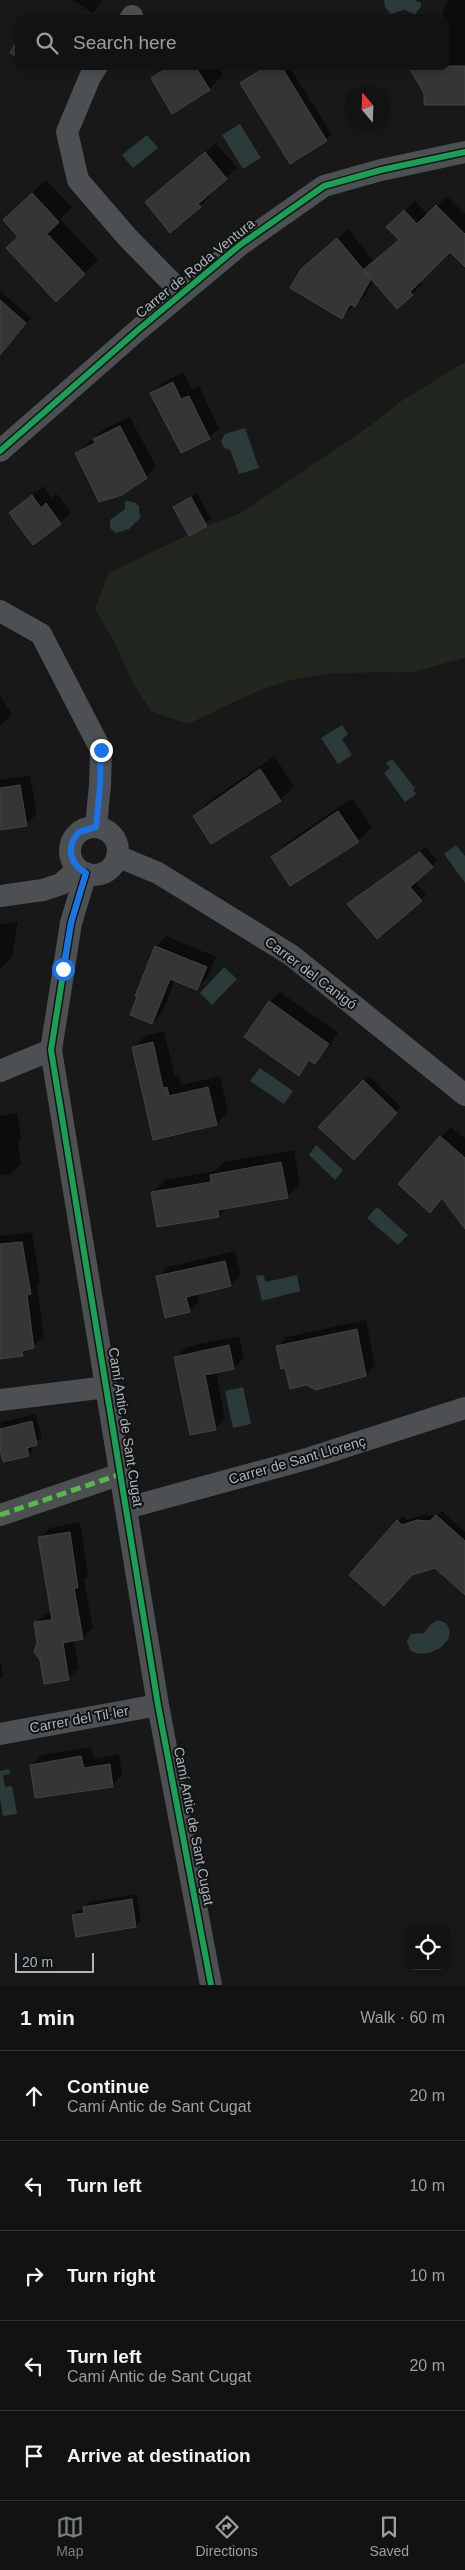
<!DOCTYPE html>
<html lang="en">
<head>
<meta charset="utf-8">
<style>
  :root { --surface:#121213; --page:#1b1b1c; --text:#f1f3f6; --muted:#9c9ea0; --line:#313233; --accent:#777f81 }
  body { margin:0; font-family:Arial,sans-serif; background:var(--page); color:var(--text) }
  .controls { position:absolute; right:15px; bottom:15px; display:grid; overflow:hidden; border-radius:10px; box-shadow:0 2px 8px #0003 }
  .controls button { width:45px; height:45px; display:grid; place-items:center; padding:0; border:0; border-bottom:1px solid var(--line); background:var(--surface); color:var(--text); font:25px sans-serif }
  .compass { position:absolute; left:345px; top:85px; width:45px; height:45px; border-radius:50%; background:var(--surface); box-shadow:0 2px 8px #0003; rotate:341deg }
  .scale { position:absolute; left:15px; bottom:12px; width:79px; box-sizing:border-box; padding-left:5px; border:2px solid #aab6b9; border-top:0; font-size:14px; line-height:18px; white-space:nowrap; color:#aab6b9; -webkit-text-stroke:4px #121315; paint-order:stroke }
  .stop { position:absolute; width:15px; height:15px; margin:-11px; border:4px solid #1a73e8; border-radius:50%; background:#fff }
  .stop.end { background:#1a73e8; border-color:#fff; box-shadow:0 1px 5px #0008 }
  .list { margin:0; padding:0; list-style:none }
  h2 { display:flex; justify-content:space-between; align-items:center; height:65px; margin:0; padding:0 20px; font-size:21px }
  h2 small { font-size:16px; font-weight:400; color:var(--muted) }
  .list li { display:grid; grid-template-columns:32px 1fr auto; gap:15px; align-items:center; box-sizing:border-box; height:90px; padding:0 20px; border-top:1px solid var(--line) }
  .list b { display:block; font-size:19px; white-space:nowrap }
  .list p { margin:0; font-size:16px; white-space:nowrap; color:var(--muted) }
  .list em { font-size:16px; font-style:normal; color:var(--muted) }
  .icon { flex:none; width:28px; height:28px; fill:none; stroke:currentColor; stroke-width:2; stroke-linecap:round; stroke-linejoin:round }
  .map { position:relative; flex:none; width:465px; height:1985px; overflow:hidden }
  .search { position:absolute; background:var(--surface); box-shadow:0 2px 8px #0003; left:15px; right:15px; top:15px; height:55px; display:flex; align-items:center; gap:12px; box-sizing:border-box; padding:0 18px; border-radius:10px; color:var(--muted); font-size:19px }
  .sheet { height:515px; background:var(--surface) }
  nav { display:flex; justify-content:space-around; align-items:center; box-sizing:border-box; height:70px; border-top:1px solid var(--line); background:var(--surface); font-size:14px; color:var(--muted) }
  nav a { display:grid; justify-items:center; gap:2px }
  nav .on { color:var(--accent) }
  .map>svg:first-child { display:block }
  .green { fill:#21261e }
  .water { fill:#2b3b3a }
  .shadow { fill:#0007 }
  .building { fill:#343536; stroke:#414445 }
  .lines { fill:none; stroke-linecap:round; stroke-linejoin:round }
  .street { stroke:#4c5052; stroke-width:22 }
  .quiet { stroke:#58b947; stroke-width:5; stroke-dasharray:10 5; stroke-linecap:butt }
  .cycleway-casing { stroke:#121315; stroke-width:9 }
  .cycleway { stroke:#1a9f57; stroke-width:6 }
  .route { stroke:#1a73e8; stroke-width:6 }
  .labels { text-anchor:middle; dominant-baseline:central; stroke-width:4; stroke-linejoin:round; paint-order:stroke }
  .street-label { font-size:14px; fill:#aab6b9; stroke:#121315 }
</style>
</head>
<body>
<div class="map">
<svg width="465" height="1985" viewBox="0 0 465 1985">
  <rect width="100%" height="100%" fill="#181819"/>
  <!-- green -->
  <path class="green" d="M465 362V658L412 672 331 673 291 680 255 692 188 724 151 711 132 682 114 641 95 609 109 573 202 528 241 513 371 425 400 402Z"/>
  <!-- water -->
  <path class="water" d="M384 0H414L421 3V7L415 14 404 10 391 14 385 7Z
    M19 36V59L9 53Z
    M240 124 261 158 243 169 222 135Z
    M147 135 158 148 133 168 122 155Z
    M245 428 259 468 239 474 230 450 224 448 221 441 225 434Z
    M125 501 134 502 139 506 140 518 129 529 116 533 110 528V520L125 509Z
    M342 725 348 734 342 739 352 755 338 764 321 738Z
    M392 759 415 788 413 790 416 794 405 802 384 773 390 768 386 763Z
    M456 845 465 856V883L444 854Z
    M224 967 237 979 212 1005 200 993Z
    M260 1068 293 1091 284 1104 250 1081Z
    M316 1145 343 1170 335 1180 309 1155Z
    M377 1207 408 1235 398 1245 367 1218Z
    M263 1275 266 1282 297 1275 300 1291 262 1301 256 1276Z
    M243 1387 251 1424 233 1428 225 1391Z
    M438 1620 446 1623C461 1642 425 1662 410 1650L407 1641 411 1634 424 1633 431 1624Z
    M9 1769 10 1774 3 1775 5 1787 12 1786 17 1814 3 1816 0 1799V1771Z"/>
  <!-- shadow -->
  <path class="shadow" d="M72 0H102L93 13Z
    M448 0H465V104L425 92 446 66V19H440Z
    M165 66H218L223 75 209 89 172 112 153 78Z
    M266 66H289L332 135 290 162 242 83Z
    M216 143 237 168 208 193 210 196 200 206 157 192Z
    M46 180 72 207 60 219 98 260 84 274 19 237 18 206Z
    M447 196 465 214V261L450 250 419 281 422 284 412 294 374 280 365 296 342 317 313 259 348 229 374 261 400 239 388 227 415 201 428 215Z
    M0 291 31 318 10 342H0Z
    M183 372 192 390 199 386 219 428 209 438 152 393 162 383Z
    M130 417 156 467 134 487 100 500 76 453 104 429Z
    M43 486 52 498 57 494 71 513 33 544 11 513Z
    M197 493 211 519 189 534 175 507Z
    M0 696 12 714 0 726Z
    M274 756 294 786 280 800 194 816 208 802Z
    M30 775 37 814 26 824 0 829V780Z
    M352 798 372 827 358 841 273 857 287 843Z
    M426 847 437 861 415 881 426 895 377 938 349 904Z
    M18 922 12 957 0 969V924Z
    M166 936 216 957 207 978 197 988 175 980 162 1013 152 1023 136 995 156 946Z
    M280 992 338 1033 325 1052 315 1062 311 1060 299 1074 270 1002Z
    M164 1031 175 1077 179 1076 181 1085 220 1076 228 1112 216 1124 154 1138 133 1048 145 1036Z
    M369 1076 401 1107 354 1158 320 1127Z
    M17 1113 21 1137 18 1145 21 1164 11 1174 0 1176V1116Z
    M451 1127 465 1139V1227L443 1198 430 1211 441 1137Z
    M294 1150 300 1184 287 1197 228 1207 219 1216 158 1225 152 1193 165 1180 215 1171 224 1162Z
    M32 1232 40 1283 37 1286 44 1337 22 1354 0 1357V1236Z
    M235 1251 241 1275 230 1285 197 1293 199 1301 189 1311 157 1277 168 1267Z
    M366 1320 375 1365 365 1375 306 1384 286 1367 277 1347 287 1337Z
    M239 1336 244 1358 234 1368 216 1372 225 1419 215 1429 176 1357 186 1347Z
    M36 1414 42 1438 32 1445 33 1450 28 1455 0 1445 1 1422Z
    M442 1511 465 1532V1583L398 1521 403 1516 407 1520 423 1515 436 1516Z
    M80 1522 88 1576 84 1580 93 1628 83 1638 74 1640 79 1668 69 1678 45 1682 36 1623 46 1613 52 1612 40 1538 50 1528Z
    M0 1659 3 1676 0 1679Z
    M91 1747 94 1759 119 1754 122 1775 112 1785 31 1765 42 1755Z
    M136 1894 141 1921 136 1926 73 1915 78 1910 85 1909 89 1902Z"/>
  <!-- building -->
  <path class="building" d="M170 66H195L210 90 172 114 151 78Z
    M267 66H281L327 141 290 164 240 83Z
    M408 66H465V105H424V93Z
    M205 152 227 179 198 204 201 207 170 233 145 202Z
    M32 193 59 222 47 234 85 274 56 302 6 248 18 237 3 220Z
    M436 205 465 234V267L450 252 410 292 413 295 397 309 363 270 399 240 386 227 404 210 417 224Z
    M337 238 371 279 355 307 350 304 342 319 290 288 301 269Z
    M0 300 26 323 0 355Z
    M173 382 181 399 189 396 210 439 181 453 150 393Z
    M120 426 147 478 122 495 99 502 75 453 95 443 93 439Z
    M32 495 41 508 46 503 61 524 33 545 9 513Z
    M191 497 207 526 189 536 173 507Z
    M260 769 281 801 211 844 193 816Z
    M20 785 27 826 0 830V788Z
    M338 811 359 842 290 886 271 857Z
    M420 852 433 867 410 887 422 901 377 939 347 904Z
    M155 946 207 967 197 990 170 979 152 1024 130 1015 137 997 135 996Z
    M269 1001 329 1044 315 1064 309 1060 299 1076 244 1037Z
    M153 1042 163 1088 167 1087 169 1096 208 1087 217 1125 153 1140 132 1047Z
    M363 1080 397 1113 354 1160 318 1127Z
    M440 1136 465 1158V1229L442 1198 430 1213 398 1184Z
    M281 1162 288 1198 218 1210 219 1217 157 1227 151 1192 211 1182 210 1175Z
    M22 1242 31 1294 27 1295 34 1348 22 1351 23 1356 0 1359V1244Z
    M225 1261 231 1286 186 1297 190 1312 165 1318 156 1276Z
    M357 1329 366 1376 316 1390 306 1385 290 1389 285 1368 281 1369 276 1346Z
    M229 1345 234 1369 205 1375 216 1430 190 1435 174 1357Z
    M32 1421 37 1445 27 1448 29 1456 3 1462 0 1450V1429Z
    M436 1515 465 1541V1595L435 1568 412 1575 384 1606 349 1575 397 1520 402 1525 417 1520 430 1521Z
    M70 1532 78 1588H74L83 1639 63 1643 69 1680 44 1684 40 1660 34 1652 37 1643 34 1622 52 1620 38 1537Z
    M81 1756 84 1768 110 1764 113 1787 35 1798 30 1765Z
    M132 1899 136 1927 76 1937 72 1915 84 1913 83 1907Z"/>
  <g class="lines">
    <!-- street -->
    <path class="street" d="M130 19 132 16
      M97 66 90 77 67 132 78 180 128 238 182 293
      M0 451 138 330 240 245 324 186 381 170 465 152
      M0 611 41 634 101 750 100 785 96 827
      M70 851a24 24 0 1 1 48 0a24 24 0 1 1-48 0Z
      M117 856 158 873 291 955 465 1095
      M86 873 71 923 51 1050 158 1705 211 1985
      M0 896 43 890 61 884 78 869
      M0 1071 51 1050
      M0 1400 107 1387
      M127 1508 310 1458 465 1408
      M0 1515 121 1474
      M0 1734 158 1705"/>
    <!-- quiet -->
    <path class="quiet" d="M0 1515 121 1474"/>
    <!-- cycleway casing -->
    <g class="cycleway-casing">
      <path id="cycleway" d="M0 451 138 330 240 245 324 186 381 170 465 152
        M86 873 71 923 51 1050 158 1705 211 1985"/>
    </g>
    <!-- cycleway -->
    <use href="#cycleway" class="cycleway"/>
  </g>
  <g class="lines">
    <!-- route -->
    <path class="route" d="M63 969 71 923 86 873C69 864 66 846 79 832L96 827 100 786 101 750"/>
  </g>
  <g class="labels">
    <!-- street labels -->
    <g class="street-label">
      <text transform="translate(195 268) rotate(-39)">Carrer de Roda Ventura</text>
      <text transform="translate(311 973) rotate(37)">Carrer del Canigó</text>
      <text transform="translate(126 1427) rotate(81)">Camí Antic de Sant Cugat</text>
      <text transform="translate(297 1460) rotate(-16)">Carrer de Sant Llorenç</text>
      <text transform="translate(79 1719) rotate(-10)">Carrer del Til·ler</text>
      <text transform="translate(194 1826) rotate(79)">Camí Antic de Sant Cugat</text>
    </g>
  </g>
</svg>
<div class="controls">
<button><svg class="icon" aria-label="locate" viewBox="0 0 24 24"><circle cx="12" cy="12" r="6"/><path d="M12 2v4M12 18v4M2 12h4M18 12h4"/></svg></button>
</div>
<svg class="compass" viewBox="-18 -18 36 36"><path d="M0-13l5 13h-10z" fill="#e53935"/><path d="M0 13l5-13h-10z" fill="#9c9ea0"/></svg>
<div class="scale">20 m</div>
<div class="stop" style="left:63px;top:969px"></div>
<div class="stop end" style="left:101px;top:750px"></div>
<div class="search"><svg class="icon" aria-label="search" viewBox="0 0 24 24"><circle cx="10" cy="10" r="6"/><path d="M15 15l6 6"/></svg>Search here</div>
</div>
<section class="sheet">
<h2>1 min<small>Walk · 60 m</small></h2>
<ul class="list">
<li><svg class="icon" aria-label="ahead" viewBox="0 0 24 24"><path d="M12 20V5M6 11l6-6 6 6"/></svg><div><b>Continue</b><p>Camí Antic de Sant Cugat</p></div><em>20 m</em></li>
<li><svg class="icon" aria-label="left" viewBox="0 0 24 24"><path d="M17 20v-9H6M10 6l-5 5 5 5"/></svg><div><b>Turn left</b></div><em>10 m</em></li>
<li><svg class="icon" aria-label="right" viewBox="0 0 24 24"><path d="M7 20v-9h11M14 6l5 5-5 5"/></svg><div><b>Turn right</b></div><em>10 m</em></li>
<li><svg class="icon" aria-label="left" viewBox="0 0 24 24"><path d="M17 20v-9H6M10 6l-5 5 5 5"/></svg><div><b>Turn left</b><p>Camí Antic de Sant Cugat</p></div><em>20 m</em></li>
<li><svg class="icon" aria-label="arrive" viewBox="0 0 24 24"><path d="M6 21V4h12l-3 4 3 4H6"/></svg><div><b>Arrive at destination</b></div></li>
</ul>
</section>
<nav>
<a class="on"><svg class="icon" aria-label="map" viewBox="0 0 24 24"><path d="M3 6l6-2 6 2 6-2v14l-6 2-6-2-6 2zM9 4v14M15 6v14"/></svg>Map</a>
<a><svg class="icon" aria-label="directions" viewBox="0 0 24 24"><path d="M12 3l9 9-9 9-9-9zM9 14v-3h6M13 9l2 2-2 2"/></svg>Directions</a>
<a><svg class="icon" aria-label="saved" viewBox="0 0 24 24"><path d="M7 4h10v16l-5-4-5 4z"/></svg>Saved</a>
</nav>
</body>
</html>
